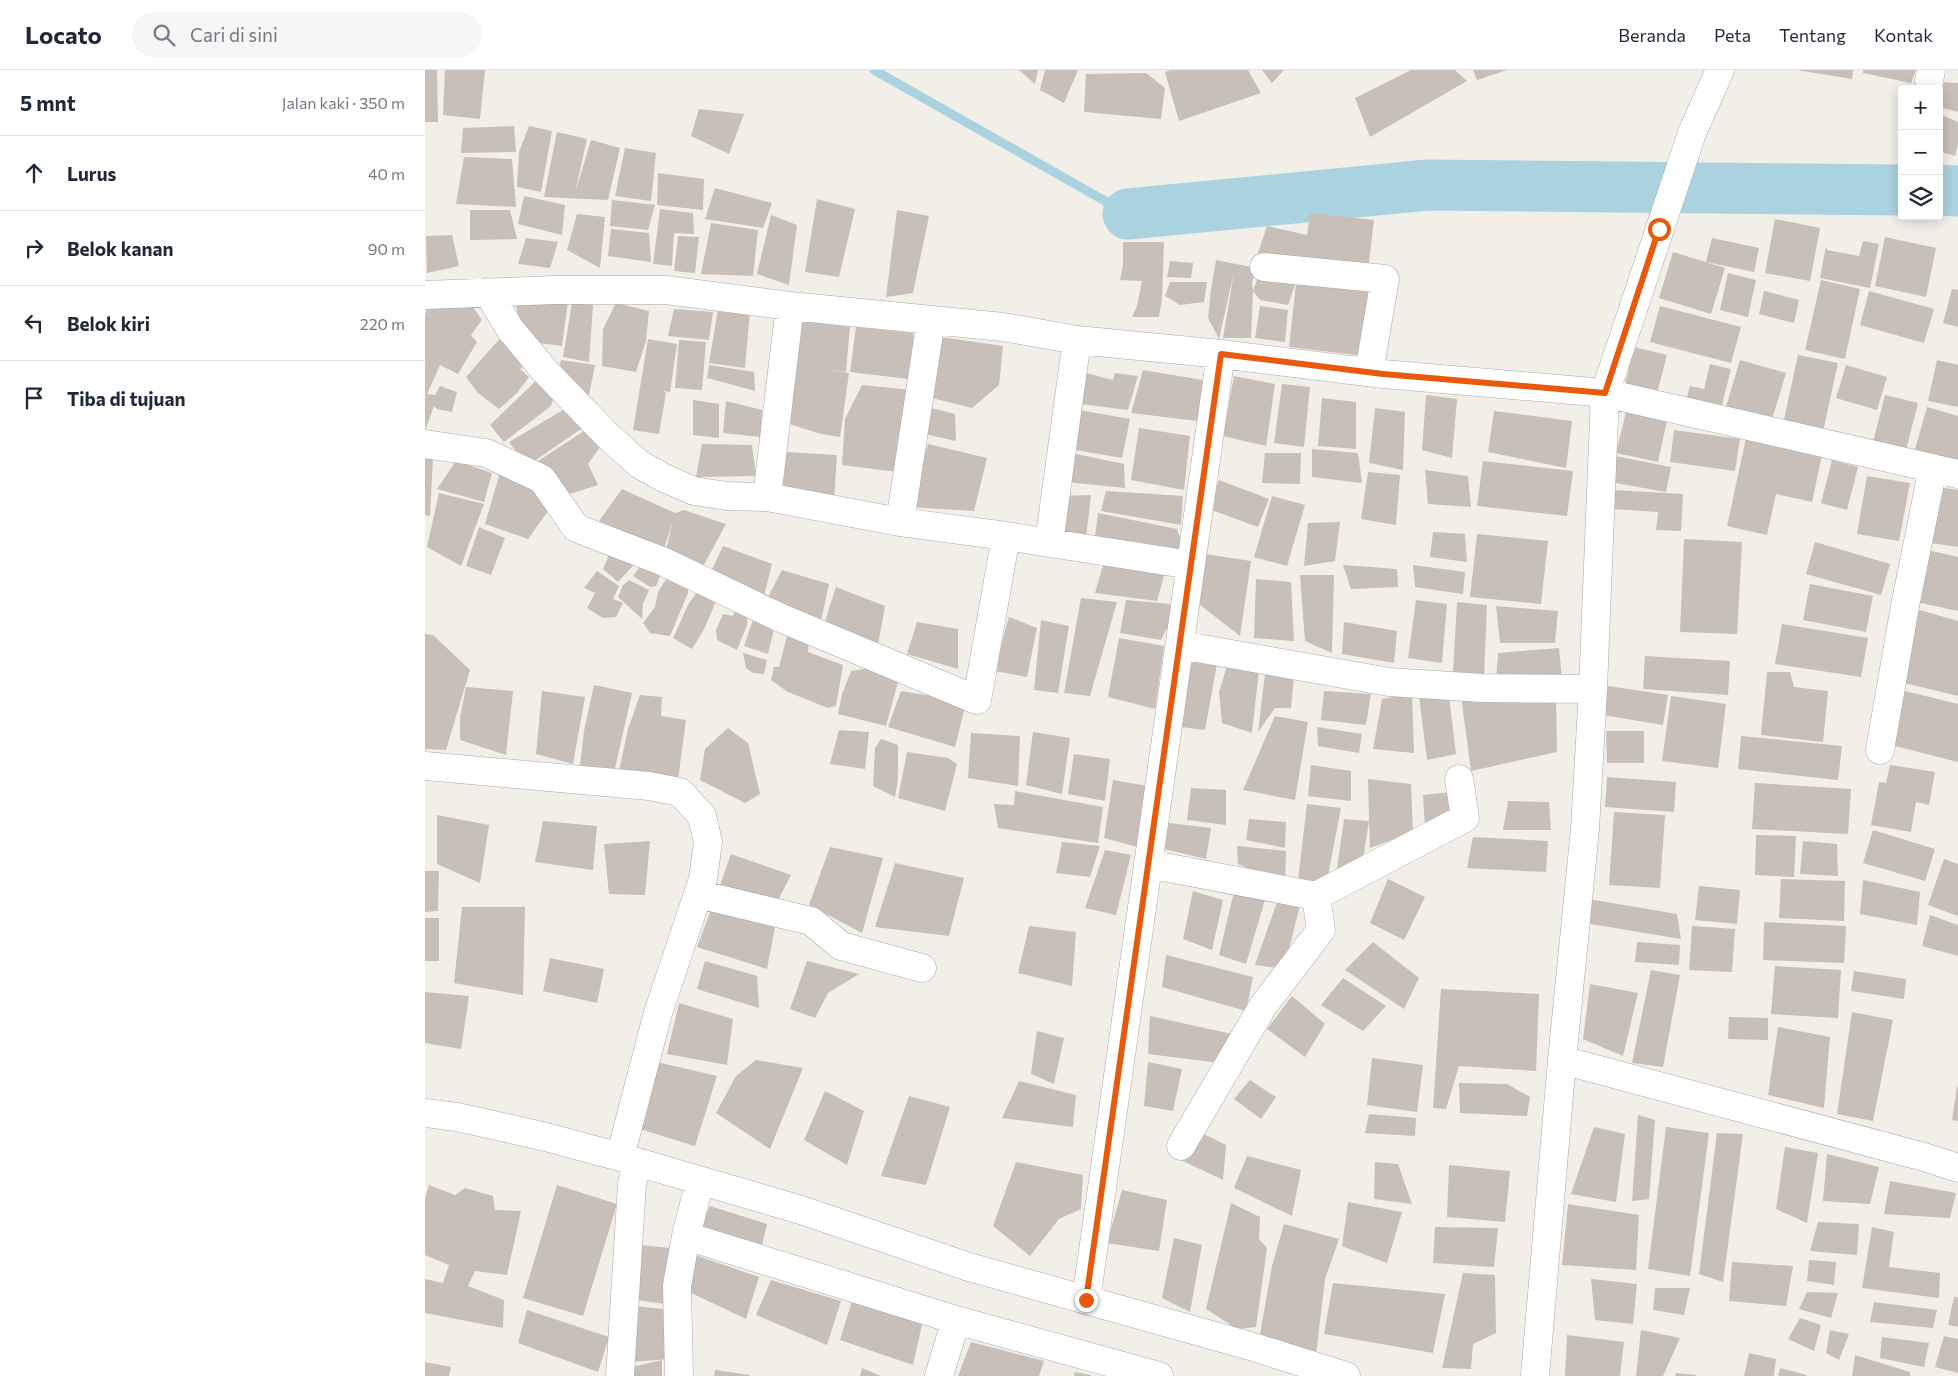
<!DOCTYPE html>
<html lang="id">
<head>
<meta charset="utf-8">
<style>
  :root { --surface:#fff; --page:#f6f6f7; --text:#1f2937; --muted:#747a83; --line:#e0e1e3 }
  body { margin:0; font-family:Commissioner,sans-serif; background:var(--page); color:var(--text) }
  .controls { position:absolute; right:15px; top:15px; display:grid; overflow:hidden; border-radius:5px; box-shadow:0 2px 12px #0003 }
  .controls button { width:45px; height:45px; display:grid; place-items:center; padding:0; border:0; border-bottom:1px solid var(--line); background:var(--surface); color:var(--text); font:25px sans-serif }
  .stop { position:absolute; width:15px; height:15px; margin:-11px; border:4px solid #ea580c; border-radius:50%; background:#fff }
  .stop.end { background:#ea580c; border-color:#fff; box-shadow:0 1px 5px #0008 }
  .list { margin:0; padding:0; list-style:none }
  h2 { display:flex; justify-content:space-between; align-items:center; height:65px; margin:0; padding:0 20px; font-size:21px }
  h2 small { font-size:16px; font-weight:400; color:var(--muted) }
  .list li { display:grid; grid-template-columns:32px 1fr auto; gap:15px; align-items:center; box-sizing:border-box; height:75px; padding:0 20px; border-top:1px solid var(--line) }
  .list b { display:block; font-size:19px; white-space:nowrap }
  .list em { font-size:16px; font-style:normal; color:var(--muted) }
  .icon { flex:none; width:28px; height:28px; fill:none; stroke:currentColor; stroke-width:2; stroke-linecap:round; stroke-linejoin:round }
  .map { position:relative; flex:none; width:1533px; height:1306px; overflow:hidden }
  header { display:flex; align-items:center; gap:30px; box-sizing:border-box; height:70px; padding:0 25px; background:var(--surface); border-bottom:1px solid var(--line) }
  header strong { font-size:24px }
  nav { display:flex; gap:28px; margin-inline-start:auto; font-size:18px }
  .search { width:350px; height:45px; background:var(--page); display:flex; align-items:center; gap:12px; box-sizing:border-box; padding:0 18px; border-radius:28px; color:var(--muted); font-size:19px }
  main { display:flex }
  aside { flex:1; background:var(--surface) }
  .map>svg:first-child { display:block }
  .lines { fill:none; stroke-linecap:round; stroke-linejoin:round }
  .stream { stroke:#aad3df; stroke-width:9 }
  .river { stroke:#aad3df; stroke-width:51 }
  .building { fill:#c7bfb8 }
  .minor-casing { stroke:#a9a9a9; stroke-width:29 }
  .minor { stroke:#fff; stroke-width:28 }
  .route { stroke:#ea580c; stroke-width:6 }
</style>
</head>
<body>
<header>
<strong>Locato</strong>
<div class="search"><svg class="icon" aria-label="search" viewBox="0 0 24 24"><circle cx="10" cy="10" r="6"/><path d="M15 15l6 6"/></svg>Cari di sini</div>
<nav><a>Beranda</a><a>Peta</a><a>Tentang</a><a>Kontak</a></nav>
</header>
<main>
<aside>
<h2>5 mnt<small>Jalan kaki · 350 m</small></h2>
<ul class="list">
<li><svg class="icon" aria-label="ahead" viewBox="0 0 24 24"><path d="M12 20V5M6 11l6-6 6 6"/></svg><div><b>Lurus</b></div><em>40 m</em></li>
<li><svg class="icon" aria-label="right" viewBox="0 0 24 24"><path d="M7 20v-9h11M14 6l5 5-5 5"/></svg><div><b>Belok kanan</b></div><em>90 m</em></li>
<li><svg class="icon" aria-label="left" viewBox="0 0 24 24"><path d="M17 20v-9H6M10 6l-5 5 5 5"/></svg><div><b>Belok kiri</b></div><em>220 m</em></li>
<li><svg class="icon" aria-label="arrive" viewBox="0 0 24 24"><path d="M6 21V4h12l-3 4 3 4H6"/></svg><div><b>Tiba di tujuan</b></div></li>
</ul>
</aside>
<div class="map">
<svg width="1533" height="1306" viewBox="0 0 1533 1306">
  <rect width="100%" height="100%" fill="#f2efe9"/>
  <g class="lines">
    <!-- stream -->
    <path class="stream" d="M449 0 703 144"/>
    <!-- river -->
    <path class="river" d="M1514 120 1533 121
      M703 144 1003 115 1477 120"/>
  </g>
  <!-- building -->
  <path class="building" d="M0 0H12L13 52H0Z
    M20 0H60L55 49 18 45Z
    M594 0H613L610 14Z
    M620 0H653L639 33 615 20Z
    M746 0H823L836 23 754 51 740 2Z
    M837 0H859L847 13Z
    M986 0H1030L1042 11 945 67 930 28Z
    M1048 0H1082L1052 10Z
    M1372 0H1428L1427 9Z
    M1438 0H1491L1486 13 1438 3Z
    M721 3 740 18 736 49 659 42 661 4Z
    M1519 12 1533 13V42L1514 37Z
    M274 39 319 44 304 84 266 66Z
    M1514 44 1533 52V74L1530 86 1514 81Z
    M89 56 91 82 36 83 38 58Z
    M104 56 127 61 116 122 92 117 94 82Z
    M132 62 162 69 150 123 166 70 195 78 183 130 119 127Z
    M200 78 231 83 226 131 190 126Z
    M39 87 87 89 91 137 31 134Z
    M233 103 279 109 278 140 232 135Z
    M290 118 347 133 338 158 280 149Z
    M99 126 140 135 137 165 93 154Z
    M392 129 430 139 414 207 380 202Z
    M187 130 230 135 223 160 185 156Z
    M235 139 268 143 269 164 249 163 247 196 228 194Z
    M45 140H85L92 169 45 170Z
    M472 140 504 146 488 223 461 227Z
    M885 143 949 150 943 201 833 183 842 156 882 165Z
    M152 144 180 147 175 198 142 180Z
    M346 145 372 155 364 215 332 204Z
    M1350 149 1395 158 1385 211 1340 203Z
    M286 153 333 160 328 206 276 204Z
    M186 159 224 163 226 192 183 186Z
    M27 165 34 196 2 203 1 166Z
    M253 166 274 167 270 203 249 201Z
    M1460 167 1511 178 1501 227 1450 216Z
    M101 168 133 172 125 198 93 194Z
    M1287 168 1334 178 1329 202 1281 192Z
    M1438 171 1454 174 1445 218 1395 208 1401 176 1402 180 1434 186Z
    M698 172H739L737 229 734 247H707L712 236 717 211 695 210 698 195Z
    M1248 182 1300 198 1286 244 1234 228Z
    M791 190 831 198 827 213 828 221 835 201 872 209 863 235 835 230 828 221 826 268H798L809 202 794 269 783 248 786 220Z
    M745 191 768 193 766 208 742 207Z
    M1303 203 1331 210 1323 247 1295 240Z
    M872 205 947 215 940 286 864 277Z
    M1396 210 1435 219 1420 289 1380 280Z
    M745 212H782L779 232 755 235 740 226Z
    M1527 219 1533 220V257L1518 253Z
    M1339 221 1374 230 1369 253 1334 244Z
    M1444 221 1509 239 1499 273 1435 255Z
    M143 232 137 276 97 271 91 234Z
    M45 233 57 250 46 265 52 272 33 304 15 295 2 324 10 325 15 316 32 322 27 342 12 339 9 336 0 361V245L2 239Z
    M147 233 168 235 164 292 138 287Z
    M191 233 224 241 221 271 211 302 177 296 178 259Z
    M835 236 863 240 860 272 830 268Z
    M1235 236 1316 257 1306 293 1225 272Z
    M249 239 288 242 284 270 243 266Z
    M293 239 325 242 320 298 284 293Z
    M373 250 425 257 421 302 398 299 424 303 415 367 396 364 361 353Z
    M431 257 488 263 492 310 425 302Z
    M77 266 104 290 95 299 104 307 92 323 74 339 53 323 41 307Z
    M509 266 578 276 574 315 547 338 503 327Z
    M223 269 252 274 245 322 238 321 241 323 234 364 208 360Z
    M254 270 281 272 277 320 250 318Z
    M1209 277 1242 285 1231 327 1199 319Z
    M1373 285 1413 293 1398 362 1358 354Z
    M136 290 170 295 163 330 133 303Z
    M1315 290 1361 303 1346 353 1300 340Z
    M1512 290 1533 295V337L1503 331Z
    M1285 294 1306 299 1295 343 1260 334 1265 316 1279 319Z
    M284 295 329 302 330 321 282 308Z
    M1421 295 1462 307 1452 340 1411 328Z
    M718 300 778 310 773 351 706 343Z
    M653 301 688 310 690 303 713 306 703 340 648 333Z
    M116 306 131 320 126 336 79 372 65 355Z
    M809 306 850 314 841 376 798 366Z
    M857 314 885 317 879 377 849 373Z
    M437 315 487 320 472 402 417 395 420 349Z
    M1001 325 1032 329 1027 388 997 380Z
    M1460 325 1493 333 1481 380 1448 372Z
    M897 328 931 332V379L893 376Z
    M268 330 294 334V368L268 365Z
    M301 331 337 340 336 367 298 363Z
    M143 337 162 355 102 396 84 372Z
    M502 337 530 344 531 371 495 363Z
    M1502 337 1533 346V396L1489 383Z
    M950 338 980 342 978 400 944 393Z
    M648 339 705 349 697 388 645 379Z
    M1069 341 1147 351 1141 398 1063 382Z
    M1201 342 1242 351 1233 392 1191 383Z
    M165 357 178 373 163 394 173 415 135 427 110 393Z
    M714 358 765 366 759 420 706 410Z
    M1249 360 1315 369 1310 401 1245 392Z
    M1321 368 1397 385 1387 432 1351 424 1342 465 1302 456Z
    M277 374 327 375 331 406 271 407Z
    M503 374 562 388 549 441 485 437Z
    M887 379 933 383 937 413 887 407Z
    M361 382 412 385 409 431 356 421Z
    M646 383 699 394 700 418 641 412Z
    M840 383H876L875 414 837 413Z
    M0 386 8 387 5 446 0 445Z
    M1190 386 1246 397 1241 422 1185 412Z
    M1407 390 1433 397 1422 440 1396 433Z
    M31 391 67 403 59 432 12 419Z
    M1058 391 1148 401 1142 446 1052 436Z
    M76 399 118 418 126 437 103 469 60 454Z
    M1000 400 1043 406 1046 437 1003 434Z
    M943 402 975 405 971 455 936 449Z
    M1442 406 1485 413 1474 471 1432 464Z
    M794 410 844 429 833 457 784 439Z
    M1507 416 1533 420V477L1499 472Z
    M197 419 250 443 259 440 301 454 274 504 239 488 248 450 238 482 174 451Z
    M1189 420 1258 424 1256 461 1231 460 1233 442 1187 439Z
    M681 421 758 426 756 455 676 441Z
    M14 423 59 434 36 496 2 477Z
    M666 425 661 468 631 462 638 426Z
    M847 426 880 435 862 496 829 487Z
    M673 443 752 459 760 482 670 467Z
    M915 452 910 491 879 496 883 453Z
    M54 457 80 468 66 505 41 496Z
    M1008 462 1040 464 1042 492 1005 487Z
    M1052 464 1123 471 1116 534 1045 527Z
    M1259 469 1317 472 1312 564 1255 562Z
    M1390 472 1465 494 1456 525 1381 504Z
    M188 475 215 488 193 512 178 499Z
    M298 476 347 494 337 534 283 508Z
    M1494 478 1533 487V541L1482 530Z
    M780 484 826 491 815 566 770 531Z
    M219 491 237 501 231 516 225 517 208 506Z
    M679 492 742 495 732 531 670 523Z
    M918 495 972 499 973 517 926 519Z
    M988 495 1040 502 1038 524 990 517Z
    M357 500 404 514 396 551 342 529Z
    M172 501 194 516 188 529 198 533 191 547 178 548 162 538 170 523 159 518Z
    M245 503 263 510V523L245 566 225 563 218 553 230 537 233 522Z
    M875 505H909L907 583 880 571Z
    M831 509 866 512 869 571 829 568Z
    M204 510 224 520 218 534 217 549 193 527 198 515Z
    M1385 514 1448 526 1441 562 1378 550Z
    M411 517 460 536 453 575 400 551Z
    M274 519 292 529 279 559 267 579 248 568 263 535Z
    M656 528 692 532 665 626 639 623Z
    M701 530 746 534 747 548 736 570 695 563Z
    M991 530 1022 534 1017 593 983 588Z
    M1032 532 1062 535 1059 608 1028 602Z
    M1071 536 1133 541 1130 573H1075Z
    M311 538 323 540 322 555 312 580 292 570 291 560 298 544 308 546Z
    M1488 538 1533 551V626L1471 611Z
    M329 547 350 555 343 584 319 576Z
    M584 547 612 558 602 607 569 601Z
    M616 550 644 556 633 623 609 620Z
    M492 552 533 559V599L482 584Z
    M919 552 972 561 969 593 917 584Z
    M1357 554 1443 568 1436 607 1350 594Z
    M363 562 384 565 383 582 418 595 411 636 403 638 363 622 346 610 349 597H354Z
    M0 564 8 565 45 600 21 680 0 679Z
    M694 568 739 576 730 639 683 627Z
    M1134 578 1137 609 1071 612 1073 583Z
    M318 583 342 590 339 604 328 603 321 598Z
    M769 585 792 594 780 660 748 656Z
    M1220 586 1305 591 1303 625 1218 619Z
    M803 593 834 600 827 663 797 653 794 622Z
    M445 598 467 606 473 612 461 656 413 644 417 624 426 601Z
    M1342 602H1365L1369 617 1403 621 1398 672 1336 665Z
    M840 603 869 606 866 638H850L833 662Z
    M169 615 207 623 189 703 154 705 159 661Z
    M1183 616 1243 625 1238 655 1178 645Z
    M41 617 88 621 81 685 35 670V647Z
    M117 621 160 627 148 694 111 684Z
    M476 621 525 629 540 637 530 677 463 657Z
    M899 621 946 624 941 655 896 650Z
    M1480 621 1533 634V692L1466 675Z
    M987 624 989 683 948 679 957 629Z
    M215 625 237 627 236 646 261 650 252 717 193 706 203 659Z
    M994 626H1024L1031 684 1002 690Z
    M1036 626 1131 627 1132 682 1046 701Z
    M1246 626 1301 634 1293 698 1237 691Z
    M850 646 883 652 870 730 818 720Z
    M892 657 937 664 934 683 893 676Z
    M303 658 323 673 335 724 320 733 275 710 280 679Z
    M414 660 444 662 440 699 405 694Z
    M1181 661H1219V693H1182Z
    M608 662 645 668 637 724 601 715Z
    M546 663 595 666 593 716 543 708Z
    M1316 666 1417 676 1413 710 1313 699Z
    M456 669 473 675V709L470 727 448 716 450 678Z
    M482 682 523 688 532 694 520 741 473 728Z
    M649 684 685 689 680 731 643 724Z
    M886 695 926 701V731L883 726Z
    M1465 695 1510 702 1504 735 1491 732 1486 762 1446 755 1454 712 1461 713Z
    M1182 707 1251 712 1249 742 1180 737Z
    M943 709 986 714 988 762 945 778 944 751 937 796 912 799 919 749 944 751Z
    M688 710 723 716 716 778 679 768Z
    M1330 713 1426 719 1423 764 1327 759Z
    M766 718 801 720V755L762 750Z
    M590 721 678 737 673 773 573 758 569 734 589 735Z
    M1028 722 1032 744 1000 757 998 725Z
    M1083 731 1124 732 1126 760H1078Z
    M882 734 916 738 901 816 873 810Z
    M1189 742 1240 745 1235 818 1184 815Z
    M12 745 64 755 55 813 12 794Z
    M824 749 861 752 860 778 821 770Z
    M118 751 172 756 168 800 110 792Z
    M735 752 786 758 781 789 731 777Z
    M1448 760 1510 779 1500 811 1438 793Z
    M1331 765 1371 766 1369 807 1330 805Z
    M1048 767 1123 771 1121 802 1042 798Z
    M225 771 220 825 184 824 179 774Z
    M1378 771 1412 774 1413 806 1375 804Z
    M637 772 675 776 665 807 631 803Z
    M812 776 861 781 860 816 813 794Z
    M405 777 458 788 437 863 384 835Z
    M680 780 706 785 691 845 660 838Z
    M306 784 366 805 351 834 293 821Z
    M1519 789 1533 794V846L1503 835Z
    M470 793 539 808 524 866 450 857Z
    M0 801H14L13 841 0 842Z
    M963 809 1000 827 979 870 945 853Z
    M1356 809 1420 811 1419 851 1354 848Z
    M1438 810 1495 822 1492 855 1435 844Z
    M1274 816 1315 820 1312 854 1270 850Z
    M768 821 798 830 787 880 758 869Z
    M809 822 840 830 821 894 794 885Z
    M1163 829 1252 844 1256 869 1160 853Z
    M852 832 875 835 859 899 830 895Z
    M37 837H100L98 925 29 913Z
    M287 837 351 852 342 899 272 877Z
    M1505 845 1533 855V886L1497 876Z
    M0 848H14V891H0Z
    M1339 852 1421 856 1419 893 1338 890Z
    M604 856 651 862 647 916 593 903Z
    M1267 856 1310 859 1307 902 1264 900Z
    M948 872 994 908 979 939 920 900Z
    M1212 872 1255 875 1254 895 1210 892Z
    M741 885 828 907 821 941 737 917Z
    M125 888 179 899 172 933 118 921Z
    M280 891 332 906 334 938 272 919Z
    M382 891 434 904 403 923 390 948 365 939Z
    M1350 896 1416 900 1413 948 1346 944Z
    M1226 900 1255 905 1238 997 1207 993Z
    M1429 901 1481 909 1479 929 1426 921Z
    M918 908 961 936 938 961 896 935Z
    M1165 914 1213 923 1198 986 1158 969Z
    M1016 919 1114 924 1111 1001 1034 996 1021 1039 1008 1038Z
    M0 922 44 926 36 979 0 973Z
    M867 926 900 954 880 987 842 959Z
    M254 933 308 949 302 995 242 984Z
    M1427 942 1468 950 1448 1051 1412 1044Z
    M725 946 807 964 795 993 723 984Z
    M1304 947 1343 948V970L1303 969Z
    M1353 957 1405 967 1399 1038 1343 1025Z
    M612 961 639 968 629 1014 606 1004Z
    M947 988 998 995 992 1042 942 1035Z
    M331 990 378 998 345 1079 291 1043 311 1006Z
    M232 992 292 1006 270 1076 208 1057Z
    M723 992 757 999 748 1041 719 1036Z
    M825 1010 851 1027 836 1049 809 1029Z
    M594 1011 651 1025 648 1057 577 1048Z
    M1034 1013 1082 1014 1105 1027 1102 1046 1035 1043Z
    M1532 1016H1533V1051L1527 1050Z
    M400 1021 439 1041 422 1095 379 1070Z
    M484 1026 525 1037 501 1115 456 1106Z
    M944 1044 991 1048 990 1066 940 1063Z
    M1213 1045 1230 1050 1224 1129 1207 1131Z
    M1169 1057 1200 1064 1191 1132 1146 1124Z
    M1241 1057 1284 1063 1265 1206 1223 1199Z
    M773 1061 801 1075 798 1110 758 1091Z
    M1292 1063 1318 1064 1298 1212 1274 1204Z
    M1360 1077 1393 1083 1382 1153 1351 1139Z
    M1402 1084 1454 1097 1445 1134 1398 1131Z
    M822 1086 876 1100 867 1146 809 1118Z
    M591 1092 658 1105 656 1139 634 1149 605 1186 568 1156Z
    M950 1092 973 1094 987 1134 949 1129Z
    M1024 1095 1085 1101 1080 1152 1022 1147Z
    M1465 1111 1531 1123 1525 1148 1459 1144Z
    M4 1115 30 1125 40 1118 68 1126 70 1140 96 1141 82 1205 50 1201 43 1216 79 1230 78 1258 0 1243V1209L18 1213 24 1195 0 1185V1128Z
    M132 1115 192 1134 158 1246 98 1228Z
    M697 1120 742 1130 734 1181 682 1173Z
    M923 1132 977 1142 962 1193 917 1176Z
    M806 1133 835 1147 834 1169 842 1178 831 1257 812 1259 781 1239Z
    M1143 1134 1214 1145 1211 1200 1137 1195Z
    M285 1136 342 1154 336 1180 274 1160Z
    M1393 1152 1434 1154 1432 1185 1385 1181Z
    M859 1154 914 1169 900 1209 891 1285 834 1270 847 1196Z
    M1010 1157 1073 1158 1069 1197 1008 1193Z
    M1447 1157 1469 1162 1464 1197 1515 1203 1514 1228 1437 1218Z
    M749 1168 777 1175 765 1242 737 1228Z
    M215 1175 255 1179 241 1234 210 1230Z
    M270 1185 334 1207 321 1249 260 1220Z
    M1384 1190 1411 1192 1409 1215 1382 1211Z
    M1307 1192 1368 1196 1361 1236 1304 1231Z
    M1038 1203 1070 1205 1071 1263 1048 1274 1046 1299 1017 1298Z
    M1166 1209 1212 1214 1208 1254 1170 1250Z
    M346 1210 416 1231 402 1275 331 1245Z
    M908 1213 1020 1224 1008 1283 899 1264Z
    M1230 1218H1265L1259 1245 1228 1240Z
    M1382 1222 1413 1223 1406 1248 1374 1239Z
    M1529 1227H1533V1257L1523 1255Z
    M427 1231 497 1254 488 1295 415 1270Z
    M1449 1232 1512 1240 1508 1258 1445 1252Z
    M209 1236 248 1240 246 1289 205 1292Z
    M102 1240 184 1267 173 1302 93 1273Z
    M1375 1248 1396 1255 1389 1281 1363 1269Z
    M1216 1260 1255 1268 1238 1306H1211Z
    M1405 1260 1424 1264 1414 1290 1401 1283Z
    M1142 1265 1199 1272 1195 1306H1140Z
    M1519 1266 1533 1269V1303L1510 1297Z
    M1457 1267 1504 1273 1499 1297 1455 1288Z
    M546 1272 619 1291 614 1306H533Z
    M1324 1283 1351 1289 1349 1306H1319Z
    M1430 1285 1485 1302V1306H1427Z
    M237 1290V1306H202V1298Z
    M0 1292 26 1297 24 1306H0Z
    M437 1298 456 1306H435Z
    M1355 1298 1382 1305V1306H1353Z
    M290 1300 325 1305V1306H289Z
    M650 1302 666 1305V1306H649Z
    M1251 1303 1271 1305V1306H1250Z"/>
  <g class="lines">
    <!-- minor casing -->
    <g class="minor-casing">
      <path id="minor" d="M1504 11 1506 0
        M839 197 960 209 944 302
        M63 222 85 259 120 301 184 367 214 394 239 408 269 421 302 426 342 427 365 236
        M0 225 129 220H241L365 236 578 257 652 270 796 284 958 304 1180 323 1533 404
        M0 374 61 383 117 409 151 458 237 491 356 548 552 630 581 466
        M342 427 475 452 581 466 766 495
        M475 452 506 250
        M624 473 652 270
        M755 575 964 612 1057 618 1168 619
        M1455 680 1480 536 1508 398
        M0 696 224 716 255 722 277 746 283 772 278 809 233 943 195 1087
        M723 794 891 826 1040 748 1034 709
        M273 824 386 851 416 876 497 898
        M1137 990 1499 1087 1533 1098
        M0 1043 32 1047 121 1067 195 1087 376 1140 544 1197 825 1276 921 1306
        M756 1076 838 936 896 860 891 826
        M261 1166 531 1250 514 1306
        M661 1230 796 284
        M531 1250 734 1306
        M195 1306 207 1114 212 1092
        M254 1306 252 1216 261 1166 275 1111
        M1110 1306 1137 990 1160 759 1168 619 1180 323 1267 63 1295 0"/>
    </g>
    <!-- minor -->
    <use href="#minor" class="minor"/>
  </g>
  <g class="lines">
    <!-- route -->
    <path class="route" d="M661 1230 796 284 958 304 1180 323 1234 159"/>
  </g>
</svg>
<div class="controls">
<button>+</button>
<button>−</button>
<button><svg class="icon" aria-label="layers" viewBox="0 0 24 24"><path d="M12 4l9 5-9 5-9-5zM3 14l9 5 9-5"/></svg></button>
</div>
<div class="stop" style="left:1234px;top:159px"></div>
<div class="stop end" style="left:661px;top:1230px"></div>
</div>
</main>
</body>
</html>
